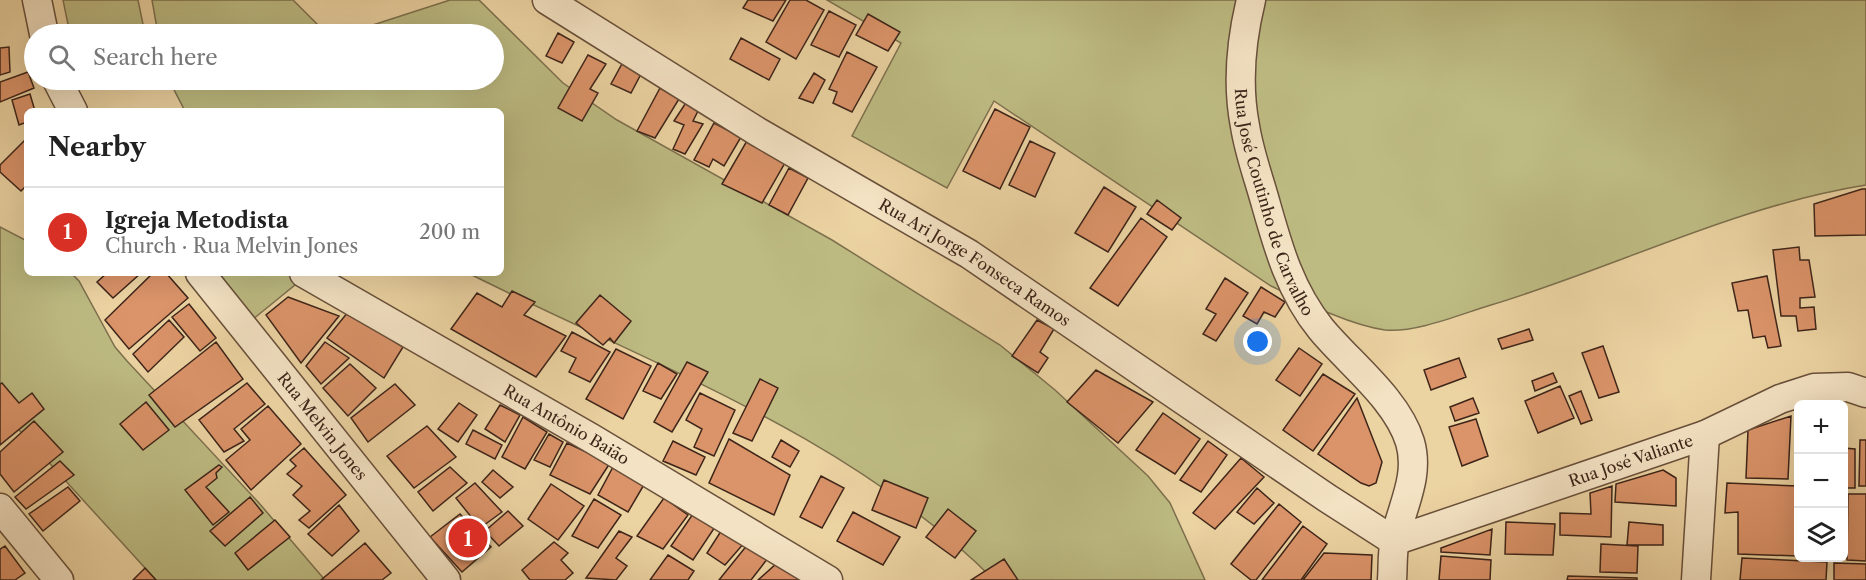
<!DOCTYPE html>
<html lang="en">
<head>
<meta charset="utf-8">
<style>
  :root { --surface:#fff; --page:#f2f2f2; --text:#222; --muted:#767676; --line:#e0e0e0; --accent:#d93025 }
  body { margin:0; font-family:"Libre Caslon Text",serif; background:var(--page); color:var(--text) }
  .controls { position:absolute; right:18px; bottom:18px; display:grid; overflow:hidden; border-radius:9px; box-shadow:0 6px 24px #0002 }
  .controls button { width:54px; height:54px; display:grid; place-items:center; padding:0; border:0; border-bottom:2px solid var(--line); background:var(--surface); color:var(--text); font:30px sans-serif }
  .you { position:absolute; left:1258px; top:342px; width:21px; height:21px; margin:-15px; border:4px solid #fff; border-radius:50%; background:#1a73e8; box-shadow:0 0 0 9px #1a73e833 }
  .badge { display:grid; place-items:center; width:39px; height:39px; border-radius:50%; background:var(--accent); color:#fff; font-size:20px; font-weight:700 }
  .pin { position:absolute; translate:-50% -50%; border:3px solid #fff; box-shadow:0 2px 6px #0006 }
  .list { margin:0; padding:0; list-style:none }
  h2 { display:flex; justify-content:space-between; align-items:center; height:78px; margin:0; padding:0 24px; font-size:26px }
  h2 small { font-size:20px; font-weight:400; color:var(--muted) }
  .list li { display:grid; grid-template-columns:39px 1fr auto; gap:18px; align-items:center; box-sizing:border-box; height:90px; padding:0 24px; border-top:2px solid var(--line) }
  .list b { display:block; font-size:22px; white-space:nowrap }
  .list p { margin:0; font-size:20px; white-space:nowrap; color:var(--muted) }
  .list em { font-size:20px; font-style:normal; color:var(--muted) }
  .icon { flex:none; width:33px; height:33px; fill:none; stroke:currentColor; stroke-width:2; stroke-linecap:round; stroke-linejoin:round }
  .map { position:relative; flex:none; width:1866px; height:580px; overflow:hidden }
  .search { position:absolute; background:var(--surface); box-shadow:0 6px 24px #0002; left:24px; top:24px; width:480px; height:66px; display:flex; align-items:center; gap:15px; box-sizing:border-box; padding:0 21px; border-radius:33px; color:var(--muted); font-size:22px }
  .panel { position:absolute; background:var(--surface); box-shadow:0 6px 24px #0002; left:24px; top:108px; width:480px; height:168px; border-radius:9px }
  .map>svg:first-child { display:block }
  .green { fill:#bdbb82; stroke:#7d704e; stroke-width:1.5 }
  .building { fill:#db9369; stroke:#3d2519; stroke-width:1.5 }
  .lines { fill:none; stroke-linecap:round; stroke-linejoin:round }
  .minor-casing { stroke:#69503b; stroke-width:31 }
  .minor { stroke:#f3e2c3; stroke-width:28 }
  .labels { text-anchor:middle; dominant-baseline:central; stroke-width:6; stroke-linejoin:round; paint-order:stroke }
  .street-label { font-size:16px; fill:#3d2519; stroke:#f3e2c3 }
</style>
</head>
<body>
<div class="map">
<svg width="1866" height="580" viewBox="0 0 1866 580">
  <rect width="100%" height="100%" fill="#ecd3a2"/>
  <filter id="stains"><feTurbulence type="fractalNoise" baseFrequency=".00333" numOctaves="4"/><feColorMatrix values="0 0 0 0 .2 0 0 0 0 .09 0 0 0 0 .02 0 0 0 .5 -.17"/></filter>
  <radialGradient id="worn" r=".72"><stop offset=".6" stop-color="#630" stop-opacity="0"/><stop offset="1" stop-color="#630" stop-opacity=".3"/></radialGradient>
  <!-- green -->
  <path class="green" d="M63 0H138L145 34H70Z
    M152 0H293L327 34H158Z
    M450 0H479L563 83 617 120 832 240 1000 345 1055 390 1148 476 1170 503 1205 580H994C849 434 649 364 468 273H501V111H185L169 80H494V34H345Z
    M827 0H1866V185C1735 206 1617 267 1491 305 1461 314 1416 333 1385 330 1349 325 1304 302 1271 286L994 101 947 188 852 136 901 43Z
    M0 227 27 241V273H71L79 281 115 347 127 361 259 503 325 580H156L0 409Z
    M209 273H290L301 280 252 320Z"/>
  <!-- building -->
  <path class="building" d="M748 0H786L773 21 743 8Z
    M790 0H806L824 10 796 59 766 42Z
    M829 11 856 25 839 57 811 45Z
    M868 14 900 32 888 51 856 35Z
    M558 33 574 42 562 63 546 56Z
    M741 38 780 59 769 80 730 59Z
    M9 47 10 72 0 75V48Z
    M847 52 877 67 852 112 833 103 837 92 829 89Z
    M588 55 606 64 590 89 598 93 582 121 558 108Z
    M623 62 642 72 631 93 611 84Z
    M28 72 34 88 0 102V82Z
    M814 73 825 80 813 103 799 98Z
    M660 88 679 99 655 138 637 131Z
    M30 94 35 111H27V122L19 125 12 100Z
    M689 98 701 105 693 121 703 124 685 154 673 149 684 125 674 121Z
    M995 109 1030 127 1000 189 963 171Z
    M714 123 741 137 724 166 713 159 709 167 694 160Z
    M27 138V185L21 191 0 172V165Z
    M748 139 786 161 762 203 722 184Z
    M1030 141 1055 153 1035 197 1009 185Z
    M789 168 808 178 788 215 769 205Z
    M1104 187 1136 207 1108 252 1075 233Z
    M1862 189H1866V235L1815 236 1814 204Z
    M1157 200 1181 218 1172 230 1147 214Z
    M1141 218 1167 237 1118 306 1090 288Z
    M1799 247 1800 260H1809L1815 297 1800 298V308L1814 307 1816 329 1798 331 1796 316H1781L1773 250Z
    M107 273H141L113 298 97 282Z
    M153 273H166L188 298 129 349 105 320Z
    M1767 276 1781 346 1768 348 1765 336 1753 338 1748 310 1738 311 1732 283Z
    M1225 278 1248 293 1216 341 1203 334 1216 314 1206 309Z
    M1261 287 1285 302 1275 317 1264 312 1257 324 1243 316Z
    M512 291 535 302 524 315 566 336 536 377 451 329 477 293 502 307Z
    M600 295 631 321 614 343 610 338 603 345 576 323Z
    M288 297 339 316 301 363 266 315Z
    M189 304 216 338 200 351 172 317Z
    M348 312 403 347 384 378 327 338Z
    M169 320 184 337 148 372 133 354Z
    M1037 320 1054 329 1040 352 1048 358 1038 373 1012 356Z
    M1529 329 1533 340 1502 349 1498 339Z
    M572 332 610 352 590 382 569 372 576 358 561 351Z
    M216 342 243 379 175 427 149 395Z
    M325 342 349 358 321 384 306 366Z
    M1603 346 1619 392 1599 398 1582 353Z
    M1299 348 1322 364 1300 396 1276 380Z
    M616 349 651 366 623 419 586 399Z
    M1459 358 1466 377 1431 390 1424 370Z
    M687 362 708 372 672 432 654 422Z
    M658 363 677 374 661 399 643 391Z
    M350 364 376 388 348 416 323 388Z
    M1096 370 1153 402 1118 443 1067 402Z
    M1553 373 1557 382 1535 391 1532 381Z
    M1323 374 1355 394 1313 451 1283 430Z
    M760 379 778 388 752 441 733 433Z
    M2 383 19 403 32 393 44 409 0 445V384Z
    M247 383 265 404 234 429 244 441 224 452 199 420Z
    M395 384 415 405 368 442 351 418Z
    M1560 386 1574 418 1538 433 1525 401Z
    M1581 391 1592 420 1581 424 1569 396Z
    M700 393 735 410 714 456 694 447 702 429 686 420Z
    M1357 398 1382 462 1376 483 1369 486 1361 483 1318 454Z
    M1473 398 1479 413 1455 421 1450 407Z
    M146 402 169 430 143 450 120 424Z
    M459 403 477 415 458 442 438 429Z
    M500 405 520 415 505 442 485 429Z
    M268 406 301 444 251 490 226 460 250 440 241 429Z
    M1163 413 1200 439 1175 474 1136 450Z
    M1791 416 1788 479 1746 478 1748 430Z
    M523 417 547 432 525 469 502 457Z
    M1476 419 1488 456 1462 466 1449 427Z
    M34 421 63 452 14 492 0 474V452Z
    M427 426 456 457 414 488 387 456Z
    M473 430 502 445 495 459 466 444Z
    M549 434 563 442 550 467 534 460Z
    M729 439 790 475 774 515 709 483Z
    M781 440 799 451 790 467 772 457Z
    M1860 440H1866V486H1859Z
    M673 441 705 457 696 475 663 461Z
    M1208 441 1227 455 1201 492 1180 480Z
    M567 443 610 463 590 494 550 475Z
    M304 448 346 495 309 528 299 520 310 511 293 495 302 486 287 474 296 466 290 460Z
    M1844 448 1855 449V488H1844Z
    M1241 458 1264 477 1215 529 1193 513Z
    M60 461 74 475 26 509 15 497Z
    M219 465 222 467 216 473 217 478 206 487 229 512 213 525 185 490Z
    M450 467 467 483 433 511 418 492Z
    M613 467 645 483 628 512 598 495Z
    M493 470 513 487 500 498 482 482Z
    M1663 470 1676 478V506L1615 502 1616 484Z
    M821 476 844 488 822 528 800 517Z
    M884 480 928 498 916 528 872 510Z
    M475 483 502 512 480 528 456 498Z
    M1727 483 1797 486 1798 556 1738 554V512L1725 513Z
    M551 484 584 506 558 540 528 519Z
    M1612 486 1611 537 1560 535V513L1591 514 1590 493Z
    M68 487 80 501 43 531 29 514Z
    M1257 488 1274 503 1254 524 1237 512Z
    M1848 494H1866V561L1847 560Z
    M250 497 263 513 225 546 210 531Z
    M664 498 688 515 663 549 637 536Z
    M594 499 621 515 598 548 572 536Z
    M1279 504 1301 522 1256 580H1251L1231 564Z
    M339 505 359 531 332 556 308 534Z
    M697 508 719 521 693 560 671 546Z
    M948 509 976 531 955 558 926 537Z
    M508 511 523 526 499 546 485 531Z
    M853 512 900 537 883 565 837 541Z
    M460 514 491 547 462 572 430 537Z
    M275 520 290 537 248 570 235 553Z
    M1506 522 1555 524 1553 555 1505 554Z
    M1629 522 1663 525V545H1627Z
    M1303 526 1327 544 1301 580H1262Z
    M723 528 745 542 725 565 707 553Z
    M1492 529 1490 555 1441 552V548Z
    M619 531 632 537 616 558 627 566 616 580 586 578Z
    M554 542 568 553 561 560 573 573 565 580H530L522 570Z
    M365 543 391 573 382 580H321Z
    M748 544 768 558 751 580H719Z
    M1601 544 1638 546 1637 573 1600 572Z
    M5 546 25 573 15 580H0V549Z
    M1324 553 1372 555 1371 580H1303Z
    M668 555 694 571 688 580H650Z
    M1441 556 1491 560 1490 580H1439Z
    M1742 558 1827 562 1826 580H1740Z
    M1004 559 1018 580H971Z
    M1834 563 1866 564V580H1834Z
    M776 564 802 580H758Z
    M145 568 156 580H133Z
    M1568 576 1637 578V580H1567Z"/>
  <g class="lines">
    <!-- minor casing -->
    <g class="minor-casing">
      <g id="minor">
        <path d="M37 0 44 34"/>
        <path id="s1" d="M547 0 758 132 969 254 1327 498 1394 541"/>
        <path id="s2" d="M1251 0C1241 41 1237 85 1245 126 1249 152 1258 176 1265 201 1278 247 1290 291 1321 329 1349 363 1397 399 1410 442 1420 476 1402 506 1395 539 1392 552 1393 567 1392 580"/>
        <path d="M57 80 73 111"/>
        <path id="s3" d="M200 273 446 580"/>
        <path id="s4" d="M304 273 591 438 828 580"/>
        <path d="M0 508 59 580"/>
        <path id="s5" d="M1394 541 1705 435 1780 399 1814 388 1848 387 1866 393"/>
        <path d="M1696 580 1705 435"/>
      </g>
    </g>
    <!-- minor -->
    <use href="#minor" class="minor"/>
  </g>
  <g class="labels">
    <!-- street labels -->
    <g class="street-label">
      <text stroke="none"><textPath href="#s2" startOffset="208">Rua José Coutinho de Carvalho</textPath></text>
      <text stroke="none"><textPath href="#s1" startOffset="502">Rua Ari Jorge Fonseca Ramos</textPath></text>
      <text stroke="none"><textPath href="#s4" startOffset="303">Rua Antônio Baião</textPath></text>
      <text stroke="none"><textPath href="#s3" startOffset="196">Rua Melvin Jones</textPath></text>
      <text stroke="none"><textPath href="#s5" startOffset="250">Rua José Valiante</textPath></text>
    </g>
  </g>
  <rect width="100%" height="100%" filter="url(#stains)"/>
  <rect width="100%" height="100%" fill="url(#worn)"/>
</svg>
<div class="controls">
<button>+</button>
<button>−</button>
<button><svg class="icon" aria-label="layers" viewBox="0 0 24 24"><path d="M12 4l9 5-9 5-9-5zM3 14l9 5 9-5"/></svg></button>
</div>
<div class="you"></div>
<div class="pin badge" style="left:468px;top:538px">1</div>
<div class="search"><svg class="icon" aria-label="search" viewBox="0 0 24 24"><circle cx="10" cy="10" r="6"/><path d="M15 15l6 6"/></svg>Search here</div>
<section class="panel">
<h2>Nearby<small></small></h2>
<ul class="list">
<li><span class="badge">1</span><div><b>Igreja Metodista</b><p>Church · Rua Melvin Jones</p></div><em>200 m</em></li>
</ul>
</section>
</div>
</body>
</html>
